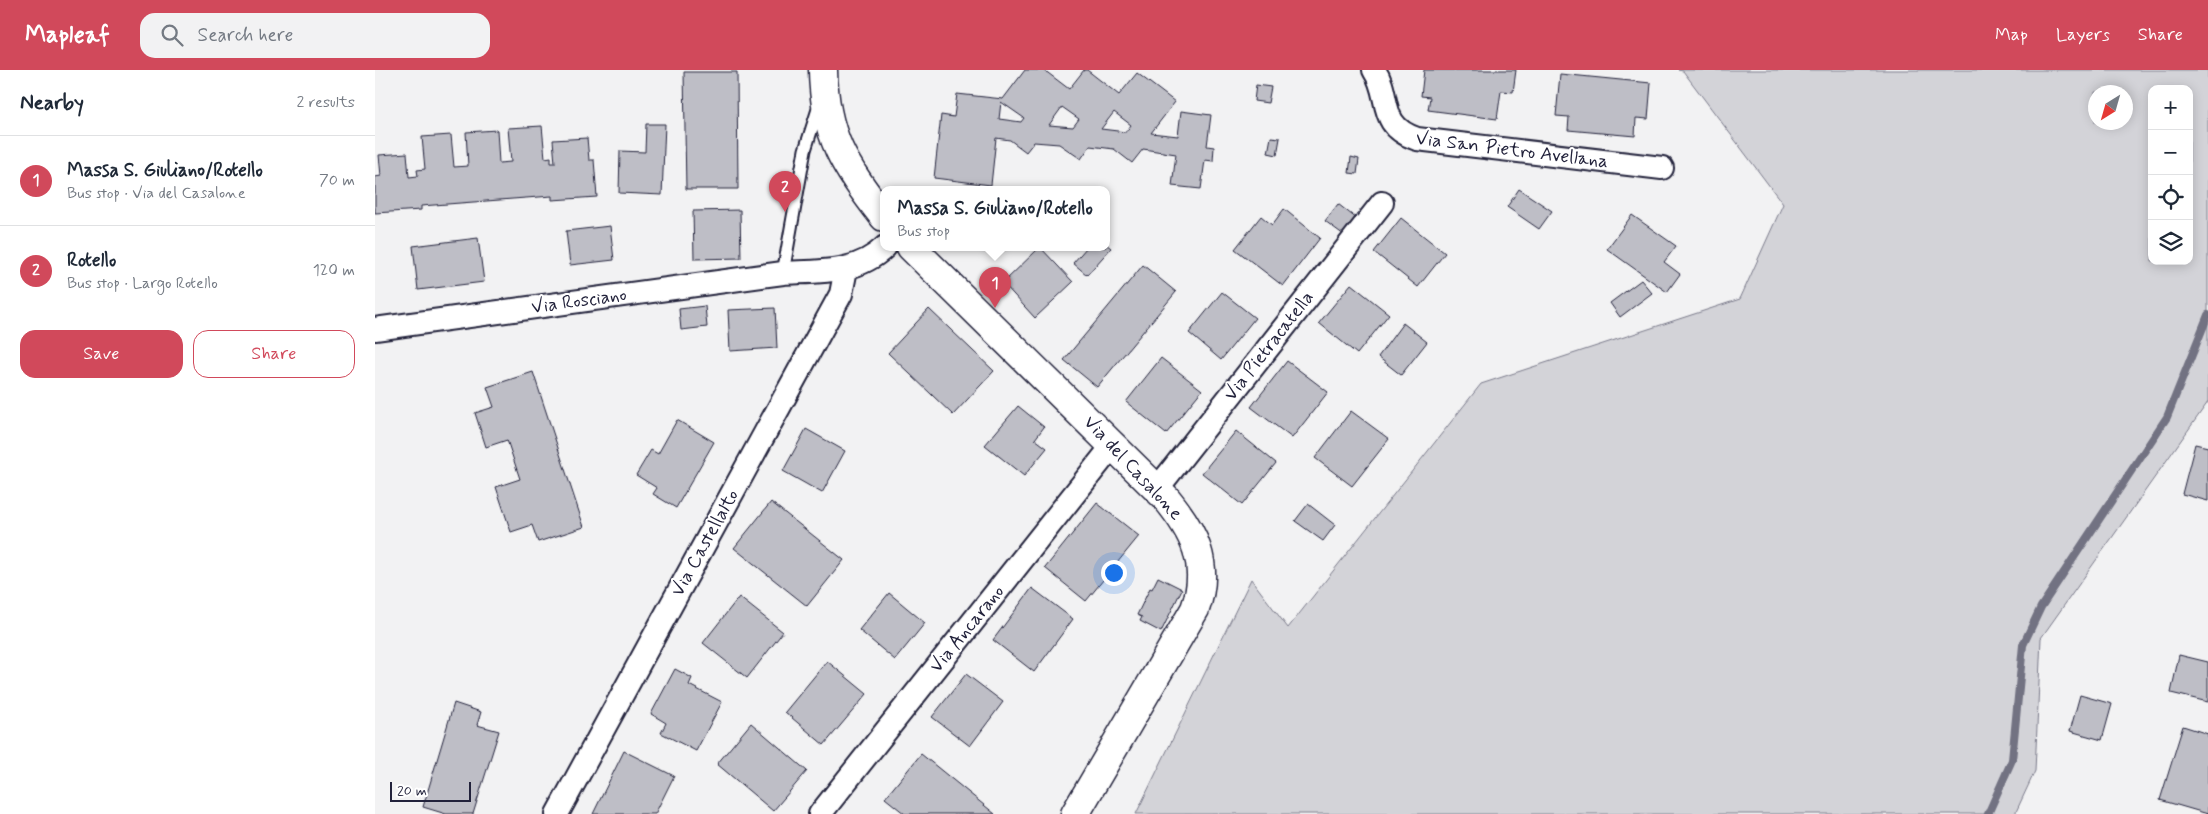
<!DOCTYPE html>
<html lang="en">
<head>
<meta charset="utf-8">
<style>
  :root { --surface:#fff; --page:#f2f2f3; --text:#1f2937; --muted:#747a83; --line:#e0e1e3; --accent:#d1495b }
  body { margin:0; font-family:Mynerve,sans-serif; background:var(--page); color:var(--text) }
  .controls { position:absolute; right:15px; top:15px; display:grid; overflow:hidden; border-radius:10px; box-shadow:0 2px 12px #0003 }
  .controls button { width:45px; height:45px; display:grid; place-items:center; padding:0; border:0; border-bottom:1px solid var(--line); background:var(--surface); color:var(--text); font:25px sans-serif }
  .compass { position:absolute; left:1713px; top:15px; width:45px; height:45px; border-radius:50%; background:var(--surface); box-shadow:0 2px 12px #0003; rotate:217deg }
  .scale { position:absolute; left:15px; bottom:12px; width:81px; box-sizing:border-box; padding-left:5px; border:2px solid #22223b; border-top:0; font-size:14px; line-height:18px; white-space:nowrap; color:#22223b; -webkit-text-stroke:4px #fff; paint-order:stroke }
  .you { position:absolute; left:738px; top:502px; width:18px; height:18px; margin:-12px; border:4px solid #fff; border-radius:50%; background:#1a73e8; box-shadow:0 0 0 8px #1a73e833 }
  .badge { display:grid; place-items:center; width:32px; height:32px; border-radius:50%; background:var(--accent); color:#fff; font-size:16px; font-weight:700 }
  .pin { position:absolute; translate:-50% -41px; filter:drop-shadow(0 1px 2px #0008) }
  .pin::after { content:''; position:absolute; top:26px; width:18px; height:15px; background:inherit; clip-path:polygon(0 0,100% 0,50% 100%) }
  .popup { position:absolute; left:505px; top:116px; width:230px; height:65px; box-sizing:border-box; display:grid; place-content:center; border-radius:10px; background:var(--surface); filter:drop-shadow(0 1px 4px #0005); font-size:16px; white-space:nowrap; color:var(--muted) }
  .popup b { font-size:19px; color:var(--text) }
  .popup::after { content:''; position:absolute; left:50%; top:100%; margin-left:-10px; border:10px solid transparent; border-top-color:var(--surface) }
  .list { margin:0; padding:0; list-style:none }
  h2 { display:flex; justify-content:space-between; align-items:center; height:65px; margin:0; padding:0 20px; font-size:21px }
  h2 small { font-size:16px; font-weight:400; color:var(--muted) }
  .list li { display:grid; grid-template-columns:32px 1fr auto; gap:15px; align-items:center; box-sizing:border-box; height:90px; padding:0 20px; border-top:1px solid var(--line) }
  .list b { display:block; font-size:19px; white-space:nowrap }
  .list p { margin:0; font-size:16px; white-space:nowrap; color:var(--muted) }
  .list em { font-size:16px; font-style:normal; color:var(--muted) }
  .actions { display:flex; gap:10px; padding:15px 20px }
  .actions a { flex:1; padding:11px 0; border:1px solid var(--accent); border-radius:15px; text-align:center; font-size:18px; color:var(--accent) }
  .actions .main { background:var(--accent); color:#fff }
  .icon { flex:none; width:28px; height:28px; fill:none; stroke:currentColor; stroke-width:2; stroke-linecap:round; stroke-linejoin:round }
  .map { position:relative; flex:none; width:1833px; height:744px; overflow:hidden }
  header { display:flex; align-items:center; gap:30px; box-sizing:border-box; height:70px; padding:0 25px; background:var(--accent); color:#fff }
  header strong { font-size:24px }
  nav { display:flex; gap:28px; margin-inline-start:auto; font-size:18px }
  .search { width:350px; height:45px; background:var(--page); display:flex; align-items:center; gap:12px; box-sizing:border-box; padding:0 18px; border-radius:15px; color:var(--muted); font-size:19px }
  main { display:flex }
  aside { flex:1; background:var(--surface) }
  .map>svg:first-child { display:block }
  .green { fill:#d3d3d8; stroke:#7a7a8a; fill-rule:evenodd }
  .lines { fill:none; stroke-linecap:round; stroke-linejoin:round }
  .stream { stroke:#727282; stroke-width:8 }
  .building { fill:#bebec6; stroke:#22223b; fill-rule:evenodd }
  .service-casing { stroke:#22223b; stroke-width:15 }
  .minor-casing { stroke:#22223b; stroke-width:26 }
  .tertiary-casing { stroke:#22223b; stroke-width:31 }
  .service { stroke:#fff; stroke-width:11 }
  .minor { stroke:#fff; stroke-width:22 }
  .tertiary { stroke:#fff; stroke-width:28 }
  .labels { text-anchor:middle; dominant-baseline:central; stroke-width:4; stroke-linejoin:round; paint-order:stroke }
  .street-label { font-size:19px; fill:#22223b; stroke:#fff }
</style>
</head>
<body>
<header>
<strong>Mapleaf</strong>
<div class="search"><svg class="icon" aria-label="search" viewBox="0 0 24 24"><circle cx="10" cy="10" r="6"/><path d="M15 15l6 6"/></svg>Search here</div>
<nav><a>Map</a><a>Layers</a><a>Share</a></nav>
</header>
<main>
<aside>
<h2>Nearby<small>2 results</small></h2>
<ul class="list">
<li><span class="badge">1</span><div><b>Massa S. Giuliano/Rotello</b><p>Bus stop · Via del Casalone</p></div><em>70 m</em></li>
<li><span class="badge">2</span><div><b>Rotello</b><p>Bus stop · Largo Rotello</p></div><em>120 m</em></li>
</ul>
<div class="actions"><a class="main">Save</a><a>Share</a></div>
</aside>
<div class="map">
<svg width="1833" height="744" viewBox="0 0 1833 744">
  <rect width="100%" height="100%" fill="#f2f2f3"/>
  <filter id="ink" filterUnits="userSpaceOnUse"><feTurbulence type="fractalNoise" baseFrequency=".02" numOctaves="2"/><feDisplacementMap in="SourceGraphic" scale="10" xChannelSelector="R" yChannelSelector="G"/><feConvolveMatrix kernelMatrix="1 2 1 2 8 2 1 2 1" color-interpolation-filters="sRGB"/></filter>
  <g filter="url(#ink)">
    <!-- green -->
    <path class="green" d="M1303 0H1833V332L1666 568 1660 701 1640 744H761L876 509 913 558 1106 314 1365 229 1408 134 1308 1ZM1777 19H1814V191H1777ZM1720 22H1750V52H1720Z"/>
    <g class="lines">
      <!-- stream -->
      <path class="stream" d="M1613 744 1637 690 1648 575 1666 537 1792 347 1833 245"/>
    </g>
    <!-- building -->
    <path class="building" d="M650 0H669L694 19 709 0H712L744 25 762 3 800 32 776 63 803 66 806 41 836 45 832 76 839 77 838 91 830 90 826 119 797 116 801 84 768 79 757 93 739 79 715 76 706 89 684 74 659 72 651 82 635 70 621 68 616 115 559 108 566 45 579 47 582 24 628 29ZM626 32 649 48 646 52 624 49ZM687 37 704 49 698 57 674 55ZM739 42 756 55 751 62 726 59Z
      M1049 0H1141L1138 22 1126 21 1122 49 1053 40 1055 27 1046 26Z
      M309 2H362L363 119H311Z
      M1185 4 1276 13 1273 49 1261 48 1260 66 1193 60 1194 47 1181 46Z
      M881 15 896 17 893 33 879 31Z
      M271 54H290L287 125 244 123 245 81 270 82Z
      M167 56 170 88 176 87V93H180L178 70 212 68 214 90H219L222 127 177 130V126L46 136V140L0 143V107L6 106 4 85 32 83 34 107 43 106 42 100 50 99 47 67 76 65 79 97 93 96 91 62 122 60 124 93 136 92 133 58Z
      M896 67 905 68 902 85 893 83Z
      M976 87 984 89 982 104 974 103Z
      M1144 119 1177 141 1164 159 1132 137Z
      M963 134 982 149 969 165 950 151Z
      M909 139 945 168 908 216 860 179 886 146 897 155Z
      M365 140 366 188 319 189 318 141Z
      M1257 145 1301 176 1289 192 1305 204 1292 222 1232 179Z
      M1026 148 1070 183 1043 217 999 182Z
      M235 156 239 190 195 195 191 161Z
      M103 168 109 212 43 220 38 176Z
      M731 174 736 178 712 205 698 193 712 177H731Z
      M665 177 698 212 660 248 628 213Z
      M768 195 801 222 722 317 689 290Z
      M1266 210 1277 223 1245 247 1235 233Z
      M976 214 1014 244 982 284 944 253Z
      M847 222 880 248 846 290 814 263Z
      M330 236 332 257 306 260 304 239Z
      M400 238 402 278 355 281 353 240Z
      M554 239 619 301 578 345 513 283Z
      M1028 253 1052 272 1026 305 1003 287Z
      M786 288 827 320 791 364 751 332Z
      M912 291 953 322 917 368 876 337Z
      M158 302 209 457 163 472 157 455 136 462 121 417 145 409 132 370 111 377 100 343 119 337 112 317Z
      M643 336 669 357 660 369 672 378 649 406 610 375Z
      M976 341 1014 369 977 416 940 388Z
      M302 350 339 372 301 438 278 424 282 418 261 405 276 380 283 384Z
      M431 359 470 381 447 423 408 401Z
      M861 361 901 393 867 435 827 403Z
      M1820 374 1833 377V431L1807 424Z
      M396 432 469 490 432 536 359 478Z
      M722 433 764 466 711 531 670 498Z
      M933 434 960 455 948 471 920 451Z
      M783 507 807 519 786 562 765 551 767 547 762 545 775 518 777 519Z
      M657 518 698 549 659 602 618 570Z
      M514 523 550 553 520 590 484 560Z
      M364 527 408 562 372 608 328 573Z
      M1804 585 1833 592V632L1796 623Z
      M452 591 492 624 449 675 410 642Z
      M300 599 317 608 314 615 347 632 321 681 286 663 291 653 276 644Z
      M591 604 628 632 595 676 557 647Z
      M1705 625 1737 634 1727 670 1695 661Z
      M79 633 106 642 102 655 124 661 98 744H71L48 737Z
      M376 653 432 701 398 741 342 694Z
      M1808 656 1833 664V744L1785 730Z
      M249 681 299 706 280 744H218Z
      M546 684 620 744H530L510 728Z"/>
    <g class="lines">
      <!-- service casing -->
      <g class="service-casing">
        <path id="service" d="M408 203 430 80 444 36"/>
      </g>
      <!-- minor casing -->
      <g class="minor-casing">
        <path id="minor" d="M999 0C1017 26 1001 55 1042 69L1287 98
          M0 259 408 203C446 201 482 204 510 177
          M782 419 1007 133
          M182 744 466 224 471 199
          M445 744 739 374"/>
      </g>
      <!-- tertiary casing -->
      <g class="tertiary-casing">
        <path id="tertiary" d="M448 0C449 65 470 98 509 147
          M536 177 791 428C819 462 836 494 820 539L700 744"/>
      </g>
      <!-- service -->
      <use href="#service" class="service"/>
      <!-- minor -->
      <use href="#minor" class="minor"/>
      <!-- tertiary -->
      <use href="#tertiary" class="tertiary"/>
    </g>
  </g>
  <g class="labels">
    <!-- street labels -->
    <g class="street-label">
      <text transform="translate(1137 80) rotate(7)">Via San Pietro Avellana</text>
      <text transform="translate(204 231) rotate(-8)">Via Rosciano</text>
      <text transform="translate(894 276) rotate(-52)">Via Pietracatella</text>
      <text transform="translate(758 398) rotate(47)">Via del Casalone</text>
      <text transform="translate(330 473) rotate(-61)">Via Castellalto</text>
      <text transform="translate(592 559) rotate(-51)">Via Ancarano</text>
    </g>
  </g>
</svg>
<div class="controls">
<button>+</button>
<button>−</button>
<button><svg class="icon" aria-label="locate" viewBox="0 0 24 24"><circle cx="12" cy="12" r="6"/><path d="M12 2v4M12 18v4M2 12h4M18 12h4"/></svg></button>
<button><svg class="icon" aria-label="layers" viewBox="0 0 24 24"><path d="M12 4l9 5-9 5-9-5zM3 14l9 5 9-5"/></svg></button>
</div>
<svg class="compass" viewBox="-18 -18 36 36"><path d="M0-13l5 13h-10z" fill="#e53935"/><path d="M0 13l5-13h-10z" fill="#747a83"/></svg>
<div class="scale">20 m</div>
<div class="you"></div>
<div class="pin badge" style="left:620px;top:238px">1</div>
<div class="popup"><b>Massa S. Giuliano/Rotello</b>Bus stop</div>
<div class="pin badge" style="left:410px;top:142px">2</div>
</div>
</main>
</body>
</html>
